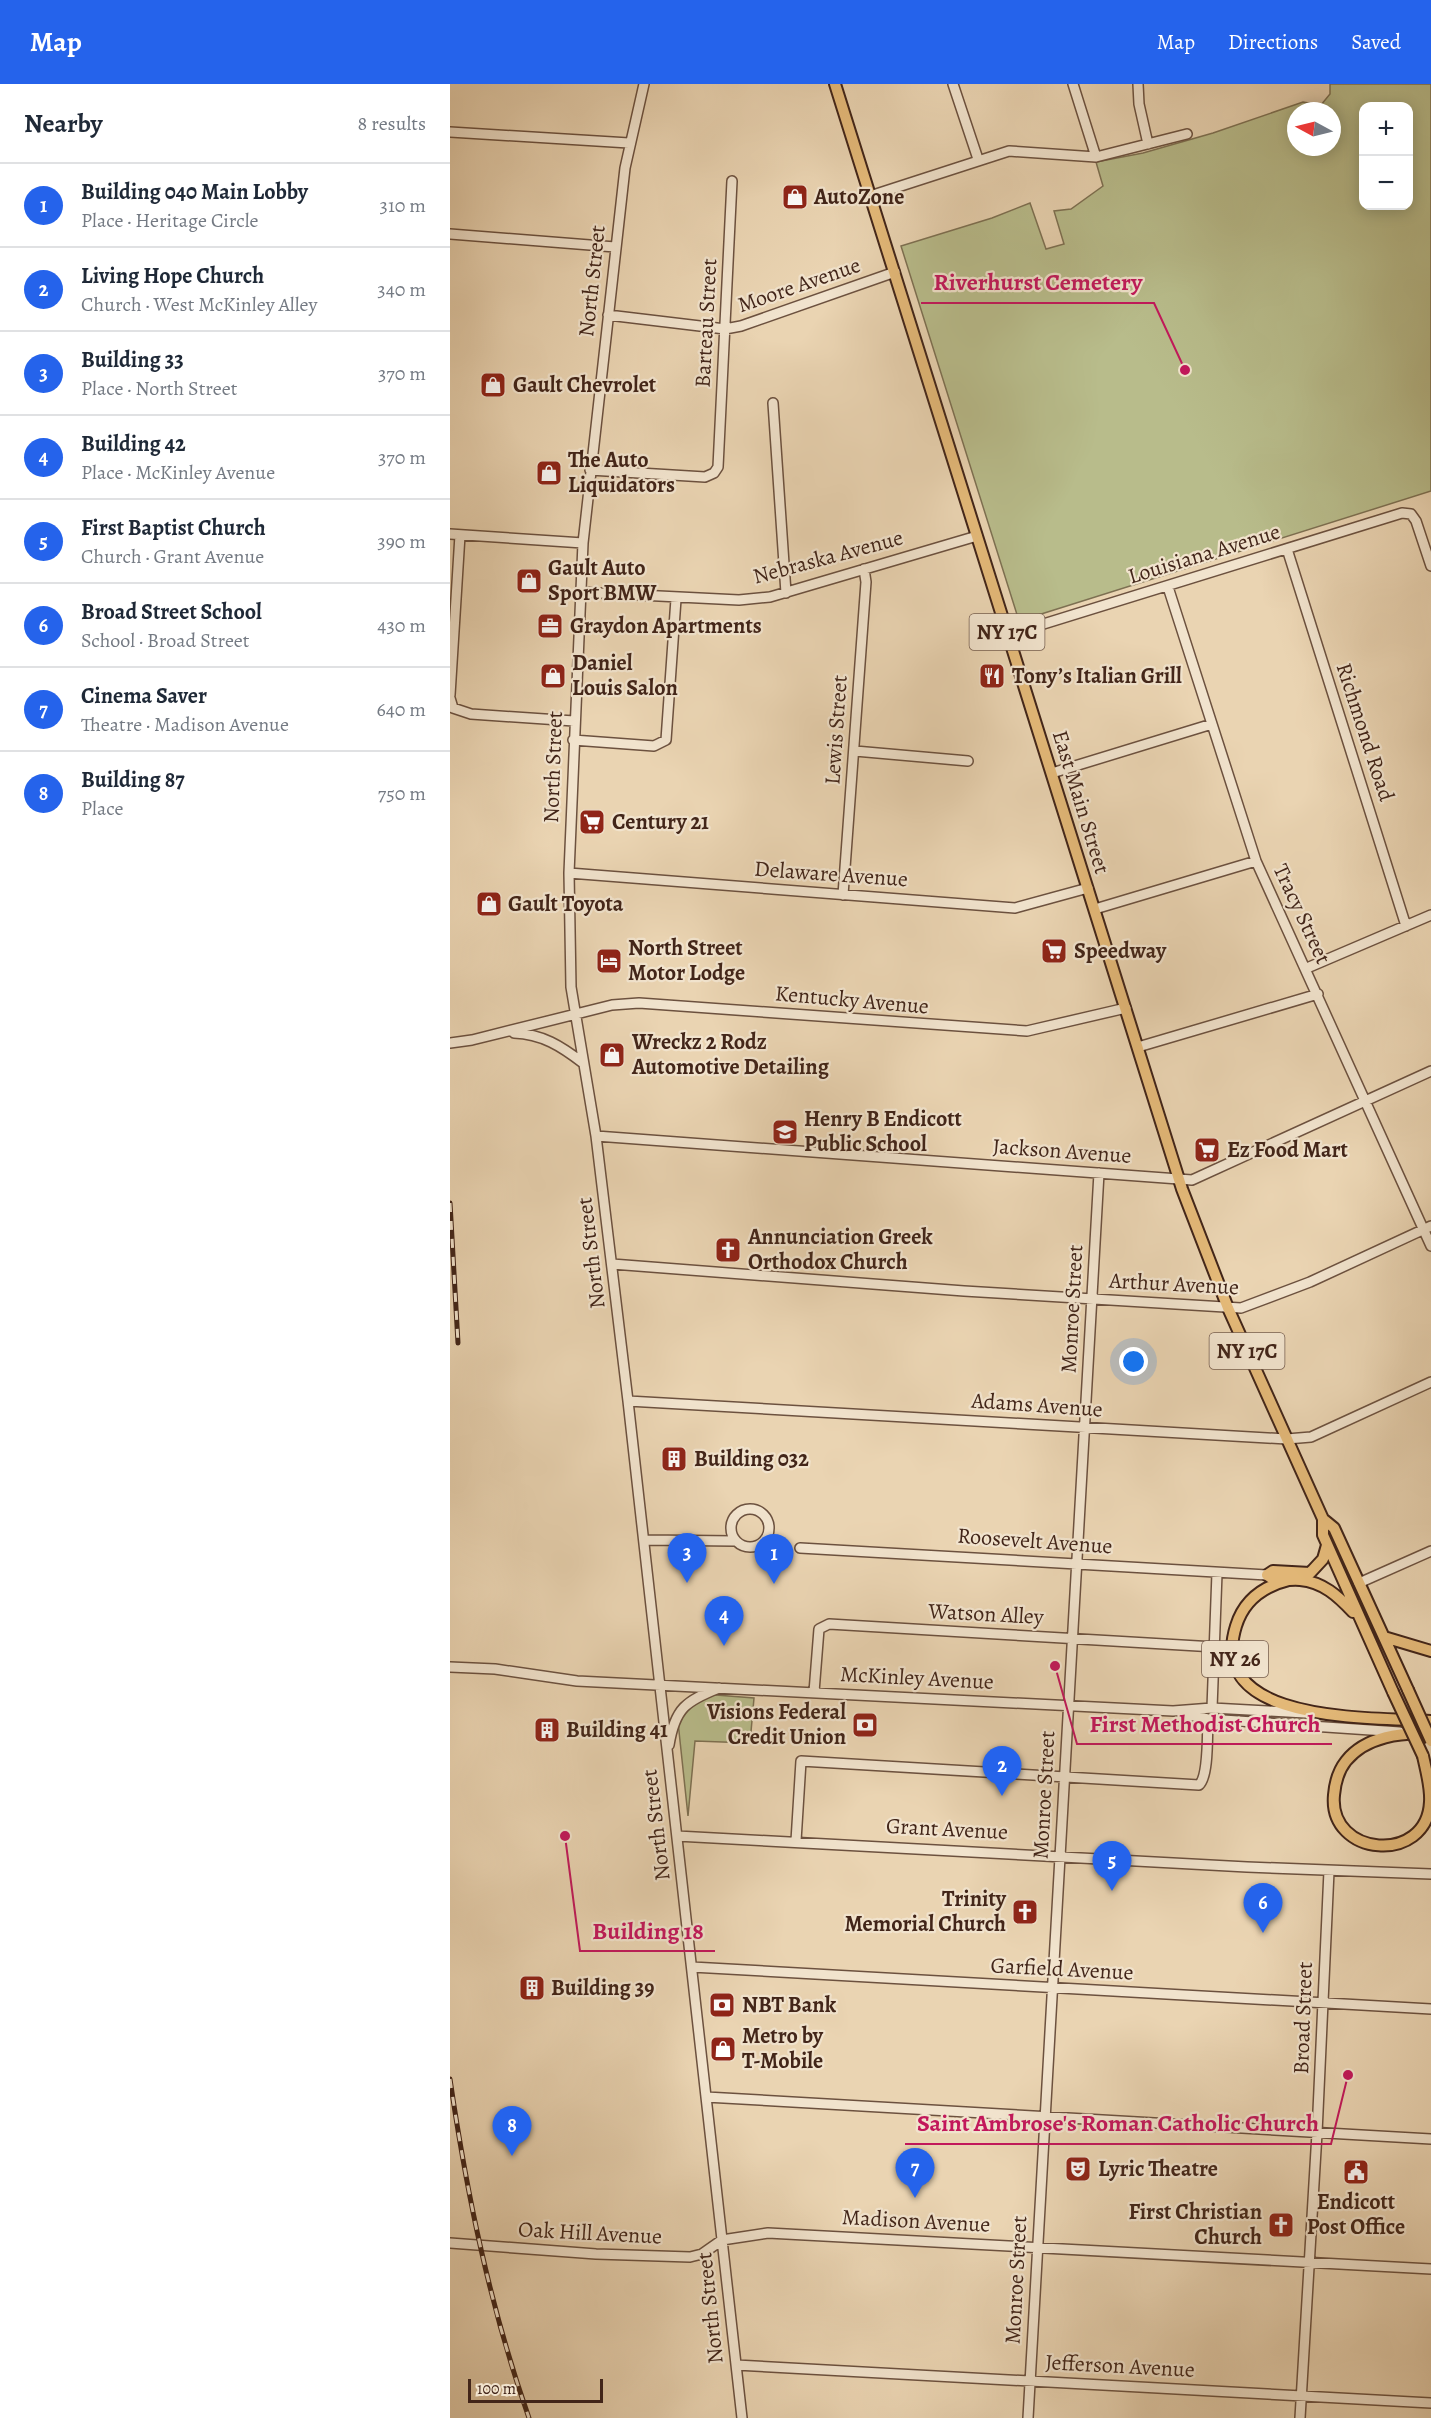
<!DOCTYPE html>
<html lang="en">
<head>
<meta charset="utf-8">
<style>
  :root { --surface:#fff; --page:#f2f2f3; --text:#1f2937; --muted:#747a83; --line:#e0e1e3; --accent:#2563eb }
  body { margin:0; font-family:Alegreya,serif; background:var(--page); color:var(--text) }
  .controls { position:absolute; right:18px; top:18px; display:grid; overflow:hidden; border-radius:12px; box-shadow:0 3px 15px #0003 }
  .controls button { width:54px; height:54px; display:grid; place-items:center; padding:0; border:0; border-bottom:2px solid var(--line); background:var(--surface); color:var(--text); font:30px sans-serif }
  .compass { position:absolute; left:837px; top:18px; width:54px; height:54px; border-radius:50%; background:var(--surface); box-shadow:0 3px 15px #0003; rotate:277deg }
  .scale { position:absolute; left:18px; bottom:15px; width:135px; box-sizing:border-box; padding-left:6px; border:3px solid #422519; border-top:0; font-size:16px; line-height:21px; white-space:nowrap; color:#422519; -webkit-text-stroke:4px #f1e3cd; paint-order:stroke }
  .you { position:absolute; left:684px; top:1278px; width:21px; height:21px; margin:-15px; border:4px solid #fff; border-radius:50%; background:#1a73e8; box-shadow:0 0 0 9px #1a73e833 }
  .badge { display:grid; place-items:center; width:39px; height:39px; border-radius:50%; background:var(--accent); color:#fff; font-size:20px; font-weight:700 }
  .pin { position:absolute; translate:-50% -50px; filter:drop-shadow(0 2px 3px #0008) }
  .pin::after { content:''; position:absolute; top:32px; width:21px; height:18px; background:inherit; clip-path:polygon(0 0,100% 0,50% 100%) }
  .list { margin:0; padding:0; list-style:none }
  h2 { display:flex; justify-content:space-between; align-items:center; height:78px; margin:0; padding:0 24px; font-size:26px }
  h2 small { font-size:20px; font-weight:400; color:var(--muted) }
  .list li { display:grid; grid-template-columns:39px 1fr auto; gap:18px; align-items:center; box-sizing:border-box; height:84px; padding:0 24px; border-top:2px solid var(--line) }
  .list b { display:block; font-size:22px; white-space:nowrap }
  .list p { margin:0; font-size:20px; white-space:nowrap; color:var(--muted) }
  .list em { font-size:20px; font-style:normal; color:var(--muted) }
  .map { position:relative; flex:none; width:981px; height:2334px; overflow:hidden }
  header { display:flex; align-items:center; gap:36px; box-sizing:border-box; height:84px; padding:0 30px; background:var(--accent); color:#fff }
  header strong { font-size:28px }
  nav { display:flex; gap:33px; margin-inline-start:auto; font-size:21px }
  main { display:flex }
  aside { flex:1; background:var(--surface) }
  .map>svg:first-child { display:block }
  .green { fill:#b8bc8b; stroke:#7d7052; stroke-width:1.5; fill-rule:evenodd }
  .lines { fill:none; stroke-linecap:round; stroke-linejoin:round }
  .minor-casing { stroke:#6c513f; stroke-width:12 }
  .major-casing { stroke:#422519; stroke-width:14 }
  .minor { stroke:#f1e3cd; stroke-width:9 }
  .major { stroke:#e5ba79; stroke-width:10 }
  .rail-casing { stroke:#422519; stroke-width:5 }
  .rail { stroke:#f1e3cd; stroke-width:3; stroke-dasharray:9; stroke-linecap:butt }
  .major-bridge-casing { stroke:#422519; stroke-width:14; stroke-linecap:butt }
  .major-bridge { stroke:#e5ba79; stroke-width:10 }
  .labels { text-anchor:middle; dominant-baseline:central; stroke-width:4.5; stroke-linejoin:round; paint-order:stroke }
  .shield { fill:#f1e3cd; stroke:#765e4f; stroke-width:1.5 }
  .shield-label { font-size:21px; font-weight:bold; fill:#422519 }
  .poi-label { font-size:22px; font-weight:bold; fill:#422519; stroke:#f1e3cd; text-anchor:start }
  .street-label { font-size:22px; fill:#422519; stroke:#f1e3cd }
  .leader { fill:none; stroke:#c2185b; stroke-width:2 }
  .callout-dot { fill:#c2185b; stroke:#f1e3cd; stroke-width:2 }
  .callout-label { font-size:24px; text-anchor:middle; font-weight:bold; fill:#c2185b; stroke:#f1e3cd; stroke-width:4.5; stroke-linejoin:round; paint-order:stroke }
</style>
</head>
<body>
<header>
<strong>Map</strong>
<nav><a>Map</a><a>Directions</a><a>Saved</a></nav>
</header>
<main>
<aside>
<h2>Nearby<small>8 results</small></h2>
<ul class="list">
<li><span class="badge">1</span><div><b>Building 040 Main Lobby</b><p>Place · Heritage Circle</p></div><em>310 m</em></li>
<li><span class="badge">2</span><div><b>Living Hope Church</b><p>Church · West McKinley Alley</p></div><em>340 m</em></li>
<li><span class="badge">3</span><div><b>Building 33</b><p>Place · North Street</p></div><em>370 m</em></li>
<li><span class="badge">4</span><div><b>Building 42</b><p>Place · McKinley Avenue</p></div><em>370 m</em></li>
<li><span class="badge">5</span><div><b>First Baptist Church</b><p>Church · Grant Avenue</p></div><em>390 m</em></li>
<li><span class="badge">6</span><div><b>Broad Street School</b><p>School · Broad Street</p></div><em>430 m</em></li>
<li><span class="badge">7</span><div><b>Cinema Saver</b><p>Theatre · Madison Avenue</p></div><em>640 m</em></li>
<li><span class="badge">8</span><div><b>Building 87</b><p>Place</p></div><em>750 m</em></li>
</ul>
</aside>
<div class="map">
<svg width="981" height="2334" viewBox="0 0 981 2334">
  <rect width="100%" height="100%" fill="#ead4b2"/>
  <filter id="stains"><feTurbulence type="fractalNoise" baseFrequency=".00333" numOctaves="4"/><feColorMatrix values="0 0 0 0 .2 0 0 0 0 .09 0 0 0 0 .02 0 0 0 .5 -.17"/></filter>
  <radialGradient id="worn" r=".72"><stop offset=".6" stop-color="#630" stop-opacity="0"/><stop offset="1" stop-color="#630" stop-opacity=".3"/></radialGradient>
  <!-- green -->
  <path class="green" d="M880 0H981V407L569 537 451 162 542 134 580 119 596 165 614 160 604 127 621 125 653 102 646 78 693 69 763 49 853 18 871 21 880 10ZM914 22H958V122H914ZM846 27H882V63H846Z
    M253 1610 304 1614 300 1659 245 1657 238 1732 228 1638 229 1628Z"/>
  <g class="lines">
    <!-- minor casing -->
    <g class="minor-casing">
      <path id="minor" d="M194 0 175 84 133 459 119 789 121 903 146 1052 178 1317 292 2334
        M503 0 528 75
        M623 0 646 73
        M688 0 689 20 698 60
        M0 48 179 59
        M420 112 559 67 646 73 737 50
        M0 150 165 163
        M158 231 275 245 291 242 445 188
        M323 319 336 509
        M140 386 255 393 264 389 268 383 282 97
        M0 450 133 459
        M837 465 956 842
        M718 503 806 777 981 1162
        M129 508 289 516 320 513 527 452
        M558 551 952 429 961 430 966 437 981 482
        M0 611 10 451
        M0 614 3 624 21 630 124 637
        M123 656 204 662 216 656 226 515
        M405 667 518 677
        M602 689 762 640
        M119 789 565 824 638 804
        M393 811 416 498 414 485
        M645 825 806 777
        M857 884 981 831
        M64 949C92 950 111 962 133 979
        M0 959 22 956 162 921 189 919 577 947 676 924
        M688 963 868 910
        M146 1052 742 1096 981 987
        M162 1180 514 1207 791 1224 860 1198 981 1142
        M178 1317 837 1355 861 1353 981 1298
        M281 1444a19 19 0 1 1 38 0a19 19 0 1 1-38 0Z
        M195 1456 285 1457
        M350 1464 817 1491
        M909 1499 981 1467
        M0 1583 45 1585 127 1597 723 1627 762 1624 855 1629
        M364 1608 369 1545 379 1540 765 1563
        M762 1624 767 1489
        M734 1630 758 1635 950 1648
        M219 1661C225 1624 236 1617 269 1604
        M227 1752 797 1783 981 1790
        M346 1757 351 1677 749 1701C759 1692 757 1650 758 1635
        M242 1883 981 1925
        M256 2013 981 2055
        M0 2159 146 2170 240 2173 252 2170 272 2156 318 2149 981 2185
        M286 2281 981 2319
        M578 2334 649 1089
        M850 2334 867 2049 879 1787"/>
    </g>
    <!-- major casing -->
    <g class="major-casing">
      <path id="major" d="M385 0 732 1105 778 1224 873 1435V1451L943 1608
        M873 1435 884 1444 958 1606
        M817 1491C826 1499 838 1495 850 1496 873 1498 888 1512 903 1528
        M817 1491 823 1487 860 1489 873 1475 877 1461
        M839 1496C814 1502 794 1516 786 1542 755 1641 924 1633 981 1637
        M934 1553 981 1567
        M973 1672C976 1686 981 1703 980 1718 977 1781 878 1773 884 1711 885 1699 888 1687 896 1677 916 1652 952 1648 981 1650"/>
    </g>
    <!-- minor -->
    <use href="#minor" class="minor"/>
    <!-- major -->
    <use href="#major" class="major"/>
    <!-- rail casing -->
    <g class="rail-casing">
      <path id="rail" d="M0 1119 8 1259
        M0 1995C17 2111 40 2223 79 2334"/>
    </g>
    <!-- rail -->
    <use href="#rail" class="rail"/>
    <!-- major-bridge casing -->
    <g class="major-bridge-casing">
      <path id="major-bridge" d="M958 1606 981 1657
        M943 1608 973 1672"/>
    </g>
    <!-- major-bridge -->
    <use href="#major-bridge" class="major-bridge"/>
  </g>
  <!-- icons -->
  <defs>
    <g id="shop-square" transform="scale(1.35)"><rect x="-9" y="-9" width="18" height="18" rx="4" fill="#8f2418" stroke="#f1e3cd"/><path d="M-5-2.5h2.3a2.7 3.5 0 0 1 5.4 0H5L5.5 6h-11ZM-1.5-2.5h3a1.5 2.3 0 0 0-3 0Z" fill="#fff"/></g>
    <g id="office-square" transform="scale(1.35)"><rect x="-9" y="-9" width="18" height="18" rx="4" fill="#8f2418" stroke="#f1e3cd"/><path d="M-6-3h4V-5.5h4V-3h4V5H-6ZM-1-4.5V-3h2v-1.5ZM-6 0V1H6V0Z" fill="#fff"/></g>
    <g id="restaurant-square" transform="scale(1.35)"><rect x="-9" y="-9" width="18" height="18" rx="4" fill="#8f2418" stroke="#f1e3cd"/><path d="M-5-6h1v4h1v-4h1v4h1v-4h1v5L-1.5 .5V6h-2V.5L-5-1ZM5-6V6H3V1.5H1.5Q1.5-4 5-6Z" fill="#fff"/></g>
    <g id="supermarket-square" transform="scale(1.35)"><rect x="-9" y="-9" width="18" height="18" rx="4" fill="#8f2418" stroke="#f1e3cd"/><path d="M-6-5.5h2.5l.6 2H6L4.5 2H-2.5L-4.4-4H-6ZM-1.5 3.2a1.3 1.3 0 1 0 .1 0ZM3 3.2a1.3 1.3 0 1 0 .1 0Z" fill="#fff"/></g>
    <g id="hotel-square" transform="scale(1.35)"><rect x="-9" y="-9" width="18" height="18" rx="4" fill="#8f2418" stroke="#f1e3cd"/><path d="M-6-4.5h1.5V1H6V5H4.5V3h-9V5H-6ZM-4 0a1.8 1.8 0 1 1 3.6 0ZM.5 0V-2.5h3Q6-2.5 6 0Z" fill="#fff"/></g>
    <g id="school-square" transform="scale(1.35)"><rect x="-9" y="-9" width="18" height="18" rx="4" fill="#8f2418" stroke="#f1e3cd"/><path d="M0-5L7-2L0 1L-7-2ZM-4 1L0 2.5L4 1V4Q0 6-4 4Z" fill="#fff"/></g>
    <g id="church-square" transform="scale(1.35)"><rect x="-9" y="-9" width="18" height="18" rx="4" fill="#8f2418" stroke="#f1e3cd"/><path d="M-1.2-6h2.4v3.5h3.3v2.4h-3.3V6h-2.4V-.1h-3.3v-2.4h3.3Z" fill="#fff"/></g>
    <g id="building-square" transform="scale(1.35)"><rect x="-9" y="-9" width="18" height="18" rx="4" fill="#8f2418" stroke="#f1e3cd"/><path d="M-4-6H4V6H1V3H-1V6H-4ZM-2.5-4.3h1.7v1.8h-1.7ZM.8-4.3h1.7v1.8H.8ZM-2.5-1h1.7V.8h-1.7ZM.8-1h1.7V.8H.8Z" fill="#fff"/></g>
    <g id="bank-square" transform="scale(1.35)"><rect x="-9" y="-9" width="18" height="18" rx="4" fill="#8f2418" stroke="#f1e3cd"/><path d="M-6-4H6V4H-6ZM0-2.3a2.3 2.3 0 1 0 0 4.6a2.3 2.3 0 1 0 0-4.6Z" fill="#fff"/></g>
    <g id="theatre-square" transform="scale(1.35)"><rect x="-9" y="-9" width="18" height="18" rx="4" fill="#8f2418" stroke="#f1e3cd"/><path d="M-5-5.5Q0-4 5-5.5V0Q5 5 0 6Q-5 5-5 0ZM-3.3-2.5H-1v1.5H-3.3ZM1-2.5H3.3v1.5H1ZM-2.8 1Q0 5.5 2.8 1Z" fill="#fff"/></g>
    <g id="civic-square" transform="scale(1.35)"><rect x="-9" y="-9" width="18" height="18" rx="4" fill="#8f2418" stroke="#f1e3cd"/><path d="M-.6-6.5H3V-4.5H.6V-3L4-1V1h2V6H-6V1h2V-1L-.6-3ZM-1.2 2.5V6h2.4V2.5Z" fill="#fff"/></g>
  </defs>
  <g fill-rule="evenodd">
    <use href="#shop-square" x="345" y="113"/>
    <use href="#shop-square" x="43" y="301"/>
    <use href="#shop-square" x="99" y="389"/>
    <use href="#shop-square" x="79" y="497"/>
    <use href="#office-square" x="100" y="542"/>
    <use href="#shop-square" x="103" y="592"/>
    <use href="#restaurant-square" x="542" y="592"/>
    <use href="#supermarket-square" x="142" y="738"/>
    <use href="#shop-square" x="39" y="820"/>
    <use href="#supermarket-square" x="604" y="867"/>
    <use href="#hotel-square" x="159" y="877"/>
    <use href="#shop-square" x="162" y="971"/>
    <use href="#school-square" x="335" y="1048"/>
    <use href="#supermarket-square" x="757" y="1066"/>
    <use href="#church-square" x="278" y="1166"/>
    <use href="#building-square" x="224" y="1375"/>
    <use href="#bank-square" x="415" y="1641"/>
    <use href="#building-square" x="97" y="1646"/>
    <use href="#church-square" x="575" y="1828"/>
    <use href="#building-square" x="82" y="1904"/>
    <use href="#bank-square" x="272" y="1921"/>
    <use href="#shop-square" x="273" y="1965"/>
    <use href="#theatre-square" x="628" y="2085"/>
    <use href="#civic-square" x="906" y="2088"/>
    <use href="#church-square" x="831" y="2141"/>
  </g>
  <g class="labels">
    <!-- shield labels -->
    <g class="shield">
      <rect x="519.5" y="530" width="75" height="36" rx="4.5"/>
      <rect x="759.5" y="1249" width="75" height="36" rx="4.5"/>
      <rect x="752" y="1557" width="66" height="36" rx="4.5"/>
    </g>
    <g class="shield-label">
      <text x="557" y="548">NY 17C</text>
      <text x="797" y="1267">NY 17C</text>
      <text x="785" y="1575">NY 26</text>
    </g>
    <!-- poi labels -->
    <g class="poi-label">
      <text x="364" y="113">AutoZone</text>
      <text x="63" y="301">Gault Chevrolet</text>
      <text x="118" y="376">The Auto<tspan x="118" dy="25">Liquidators</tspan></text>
      <text x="98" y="484">Gault Auto<tspan x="98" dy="25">Sport BMW</tspan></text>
      <text x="120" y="542">Graydon Apartments</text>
      <text x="122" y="579">Daniel<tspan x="122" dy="25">Louis Salon</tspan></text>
      <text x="562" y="592">Tony’s Italian Grill</text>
      <text x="162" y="738">Century 21</text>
      <text x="58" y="820">Gault Toyota</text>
      <text x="178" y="864">North Street<tspan x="178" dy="25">Motor Lodge</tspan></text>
      <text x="624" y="867">Speedway</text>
      <text x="182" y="958">Wreckz 2 Rodz<tspan x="182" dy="25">Automotive Detailing</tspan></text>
      <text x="354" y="1035">Henry B Endicott<tspan x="354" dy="25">Public School</tspan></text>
      <text x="777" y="1066">Ez Food Mart</text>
      <text x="298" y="1153">Annunciation Greek<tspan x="298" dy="25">Orthodox Church</tspan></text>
      <text x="244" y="1375">Building 032</text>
      <text x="396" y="1628" text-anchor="end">Visions Federal<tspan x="396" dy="25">Credit Union</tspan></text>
      <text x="116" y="1646">Building 41</text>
      <text x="556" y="1815" text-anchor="end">Trinity<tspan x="556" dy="25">Memorial Church</tspan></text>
      <text x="101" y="1904">Building 39</text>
      <text x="292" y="1921">NBT Bank</text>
      <text x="292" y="1952">Metro by<tspan x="292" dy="25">T-Mobile</tspan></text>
      <text x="648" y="2085">Lyric Theatre</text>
      <text x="906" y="2118" text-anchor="middle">Endicott<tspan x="906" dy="25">Post Office</tspan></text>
      <text x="812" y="2128" text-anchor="end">First Christian<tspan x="812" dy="25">Church</tspan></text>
    </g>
    <!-- street labels -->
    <g class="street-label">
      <text transform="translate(142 197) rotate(-84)">North Street</text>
      <text transform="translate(349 201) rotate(-19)">Moore Avenue</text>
      <text transform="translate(256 239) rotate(-87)">Barteau Street</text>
      <text transform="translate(754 470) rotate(-17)">Louisiana Avenue</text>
      <text transform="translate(378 473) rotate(-15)">Nebraska Avenue</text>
      <text transform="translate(386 646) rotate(-86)">Lewis Street</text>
      <text transform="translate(915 648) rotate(72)">Richmond Road</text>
      <text transform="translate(103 683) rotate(-88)">North Street</text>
      <text transform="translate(631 718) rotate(73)">East Main Street</text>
      <text transform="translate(381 790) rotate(4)">Delaware Avenue</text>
      <text transform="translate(852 830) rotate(65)">Tracy Street</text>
      <text transform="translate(402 916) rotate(5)">Kentucky Avenue</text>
      <text transform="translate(612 1067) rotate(4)">Jackson Avenue</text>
      <text transform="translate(141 1169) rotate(-97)">North Street</text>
      <text transform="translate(724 1200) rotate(3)">Arthur Avenue</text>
      <text transform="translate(622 1225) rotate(-87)">Monroe Street</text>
      <text transform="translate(587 1321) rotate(4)">Adams Avenue</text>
      <text transform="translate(585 1457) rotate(4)">Roosevelt Avenue</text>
      <text transform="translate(536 1530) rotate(3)">Watson Alley</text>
      <text transform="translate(467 1594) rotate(3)">McKinley Avenue</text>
      <text transform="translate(594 1711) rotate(-87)">Monroe Street</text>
      <text transform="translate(206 1741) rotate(-97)">North Street</text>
      <text transform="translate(497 1745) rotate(3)">Grant Avenue</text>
      <text transform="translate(612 1885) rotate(3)">Garfield Avenue</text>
      <text transform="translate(853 1934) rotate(-88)">Broad Street</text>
      <text transform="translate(466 2137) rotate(3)">Madison Avenue</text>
      <text transform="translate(140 2149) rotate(3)">Oak Hill Avenue</text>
      <text transform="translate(566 2196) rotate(-87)">Monroe Street</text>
      <text transform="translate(260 2224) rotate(-96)">North Street</text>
      <text transform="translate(670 2282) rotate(3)">Jefferson Avenue</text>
    </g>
  </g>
  <!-- callouts -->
  <path class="leader" d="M735 286L704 219H471M605 1582L627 1660H882M115 1752L130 1867H265M898 1991L881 2060H455"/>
  <g class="callout-dot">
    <circle cx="735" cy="286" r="6"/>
    <circle cx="605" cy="1582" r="6"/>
    <circle cx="115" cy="1752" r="6"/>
    <circle cx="898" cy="1991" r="6"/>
  </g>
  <g class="callout-label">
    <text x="588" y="206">Riverhurst Cemetery</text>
    <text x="755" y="1648">First Methodist Church</text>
    <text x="198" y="1855">Building 18</text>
    <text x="668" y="2047">Saint Ambrose's Roman Catholic Church</text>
  </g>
  <rect width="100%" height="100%" filter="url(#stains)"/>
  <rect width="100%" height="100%" fill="url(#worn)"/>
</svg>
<div class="controls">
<button>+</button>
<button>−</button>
</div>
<svg class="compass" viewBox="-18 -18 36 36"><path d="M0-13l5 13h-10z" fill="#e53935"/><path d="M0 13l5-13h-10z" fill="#747a83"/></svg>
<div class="scale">100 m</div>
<div class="you"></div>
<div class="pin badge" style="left:324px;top:1500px">1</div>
<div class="pin badge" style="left:552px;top:1712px">2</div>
<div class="pin badge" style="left:237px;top:1499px">3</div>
<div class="pin badge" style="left:274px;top:1562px">4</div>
<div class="pin badge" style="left:662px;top:1807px">5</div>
<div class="pin badge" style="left:813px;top:1849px">6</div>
<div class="pin badge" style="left:465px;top:2114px">7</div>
<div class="pin badge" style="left:62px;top:2072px">8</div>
</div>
</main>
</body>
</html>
